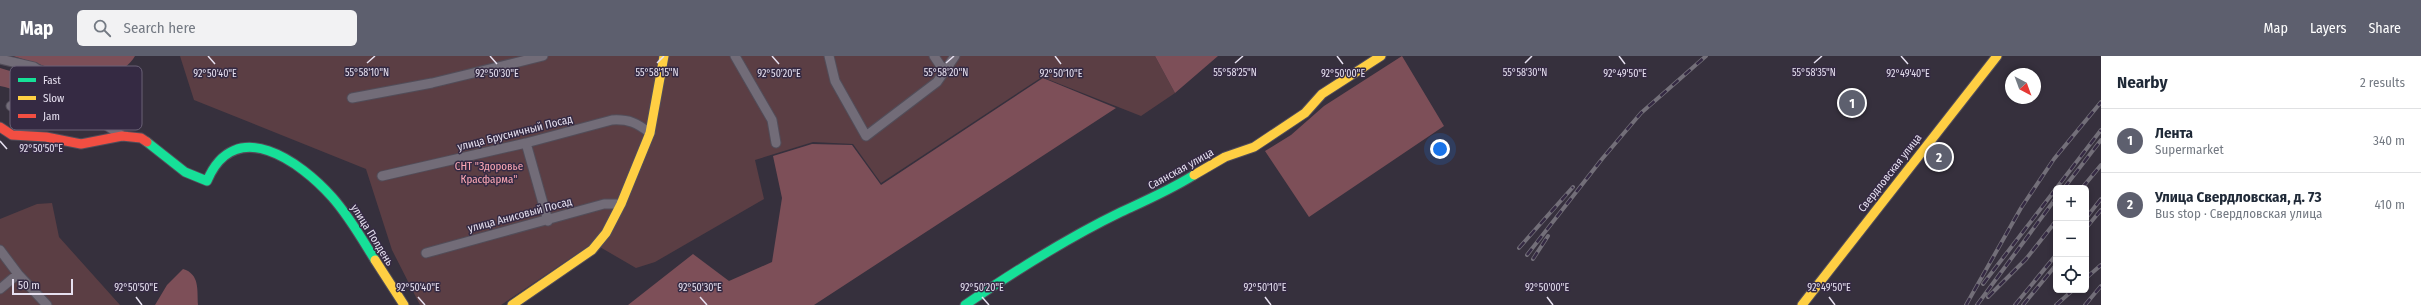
<!DOCTYPE html>
<html lang="en">
<head>
<meta charset="utf-8">
<style>
  :root { --surface:#fff; --page:#f2f2f3; --text:#1f2937; --muted:#747a83; --line:#e0e1e3; --accent:#5d5f6e }
  body { margin:0; font-family:"Fira Sans Condensed",sans-serif; background:var(--page); color:var(--text) }
  .controls { position:absolute; right:12px; bottom:12px; display:grid; overflow:hidden; border-radius:6px; box-shadow:0 2px 6px #0003 }
  .controls button { width:36px; height:36px; display:grid; place-items:center; padding:0; border:0; border-bottom:1px solid var(--line); background:var(--surface); color:var(--text); font:20px sans-serif }
  .compass { position:absolute; left:2005px; top:12px; width:36px; height:36px; border-radius:50%; background:var(--surface); box-shadow:0 2px 6px #0003; rotate:139deg }
  .scale { position:absolute; left:12px; bottom:10px; width:61px; box-sizing:border-box; padding-left:4px; border:2px solid #e6e0f0; border-top:0; font-size:11px; line-height:14px; white-space:nowrap; color:#e6e0f0; -webkit-text-stroke:3px #352a43; paint-order:stroke }
  .you { position:absolute; left:1440px; top:93px; width:14px; height:14px; margin:-10px; border:3px solid #fff; border-radius:50%; background:#1a73e8; box-shadow:0 0 0 6px #1a73e833 }
  .badge { display:grid; place-items:center; width:26px; height:26px; border-radius:50%; background:var(--accent); color:#fff; font-size:13px; font-weight:700 }
  .pin { position:absolute; translate:-50% -50%; border:2px solid #fff; box-shadow:0 1px 4px #0006 }
  .list { margin:0; padding:0; list-style:none }
  h2 { display:flex; justify-content:space-between; align-items:center; height:52px; margin:0; padding:0 16px; font-size:17px }
  h2 small { font-size:13px; font-weight:400; color:var(--muted) }
  .list li { display:grid; grid-template-columns:26px 1fr auto; gap:12px; align-items:center; box-sizing:border-box; height:64px; padding:0 16px; border-top:1px solid var(--line) }
  .list b { display:block; font-size:15px; white-space:nowrap }
  .list p { margin:0; font-size:13px; white-space:nowrap; color:var(--muted) }
  .list em { font-size:13px; font-style:normal; color:var(--muted) }
  .icon { flex:none; width:22px; height:22px; fill:none; stroke:currentColor; stroke-width:2; stroke-linecap:round; stroke-linejoin:round }
  .map { position:relative; flex:none; width:2101px; height:249px; overflow:hidden }
  header { display:flex; align-items:center; gap:24px; box-sizing:border-box; height:56px; padding:0 20px; background:var(--accent); color:#fff }
  header strong { font-size:19px }
  nav { display:flex; gap:22px; margin-inline-start:auto; font-size:14px }
  .search { width:280px; height:36px; background:var(--page); display:flex; align-items:center; gap:10px; box-sizing:border-box; padding:0 14px; border-radius:6px; color:var(--muted); font-size:15px }
  main { display:flex }
  aside { flex:1; background:var(--surface) }
  .map>svg:first-child { display:block }
  .green { fill:#5b3e44 }
  .forest { fill:#7d4f58 }
  .lines { fill:none; stroke-linecap:round; stroke-linejoin:round }
  .street-casing { stroke:#524d59; stroke-width:11 }
  .fast-casing { stroke:#524d59; stroke-width:11 }
  .slow-casing { stroke:#524d59; stroke-width:11 }
  .jam-casing { stroke:#524d59; stroke-width:11 }
  .street { stroke:#726c78; stroke-width:9 }
  .fast { stroke:#16e098; stroke-width:9 }
  .slow { stroke:#ffcf43; stroke-width:9 }
  .jam { stroke:#f24e42; stroke-width:9 }
  .rail-casing { stroke:#736f79; stroke-width:4 }
  .rail { stroke:#352a43; stroke-width:2.5; stroke-dasharray:8; stroke-linecap:butt }
  .ticks { fill:none; stroke:#e6e0f0; stroke-width:1.5 }
  .labels { text-anchor:middle; dominant-baseline:central; stroke-width:3; stroke-linejoin:round; paint-order:stroke }
  .street-label { font-size:11px; fill:#e6e0f0; stroke:#352a43 }
  .park-label { font-size:11px; fill:#fda8b5; stroke:#352a43 }
  .key { fill:#352a43; stroke:#6a6177; stroke-width:1 }
  .key-label { font-size:11px; fill:#e6e0f0 }
  .ticks-label { font-size:10px; text-anchor:middle; fill:#e6e0f0; stroke:#352a43; stroke-width:3; stroke-linejoin:round; paint-order:stroke }
</style>
</head>
<body>
<header>
<strong>Map</strong>
<div class="search"><svg class="icon" aria-label="search" viewBox="0 0 24 24"><circle cx="10" cy="10" r="6"/><path d="M15 15l6 6"/></svg>Search here</div>
<nav><a>Map</a><a>Layers</a><a>Share</a></nav>
</header>
<main>
<div class="map">
<svg width="2101" height="249" viewBox="0 0 2101 249">
  <rect width="100%" height="100%" fill="#36303d"/>
  <!-- green -->
  <path class="green" d="M180 0H1155L1175 37 1141 60 1042 21 881 127 853 88 813 86 755 104 764 143 655 206 636 212 593 187 501 249H420L392 194 366 113 194 44Z
    M52 147 59 181 120 249H0V163L37 148Z"/>
  <!-- forest -->
  <path class="forest" d="M13 0H135C125 18 96 24 78 28L51 12Z
    M1155 0H1218L1175 37Z
    M1402 0 1444 70 1309 161 1265 95 1291 79 1324 50Z
    M0 12C25 19 47 28 69 42L71 50C59 54 42 51 31 45 19 39 14 32 0 30Z
    M1043 22 1116 52 814 249H628L693 198 729 225 772 206 782 142 773 100 812 88 852 89 881 129Z
    M183 213C200 218 197 234 198 249H155L167 229Z"/>
  <g class="lines">
    <!-- street casing -->
    <g class="street-casing">
      <path id="street" d="M735 0 772 64 776 87
        M829 0 835 25 866 80 937 26 955 0
        M934 0 944 15
        M0 3 34 11 76 38 92 59 122 80
        M352 42 432 27 543 0
        M11 50 71 62 92 59
        M526 87 548 165
        M382 120 526 87 612 64C629 63 637 67 650 77
        M0 194 18 218 47 249
        M426 197 604 148H621
        M0 233 18 218"/>
    </g>
    <!-- fast casing -->
    <g class="fast-casing">
      <path id="fast" d="M147 86 185 116 207 125C235 58 301 106 332 141 349 160 362 183 375 204
        M965 249C1015 215 1067 182 1121 156 1147 144 1170 134 1194 119"/>
    </g>
    <!-- slow casing -->
    <g class="slow-casing">
      <path id="slow" d="M1194 119 1225 101 1254 91 1305 57 1322 38 1381 0
        M375 204 404 249
        M512 249 592 194 606 177 621 148 650 77 664 0
        M1802 249 1997 0"/>
    </g>
    <!-- jam casing -->
    <g class="jam-casing">
      <path id="jam" d="M0 71 12 79 46 81 81 88 122 80 141 82 147 86"/>
    </g>
    <!-- street -->
    <use href="#street" class="street"/>
    <!-- fast -->
    <use href="#fast" class="fast"/>
    <!-- slow -->
    <use href="#slow" class="slow"/>
    <!-- jam -->
    <use href="#jam" class="jam"/>
    <!-- rail casing -->
    <g class="rail-casing">
      <path id="rail" d="M2064 132 2101 84
        M2082 132 2101 109
        M2086 162 2101 143
        M2086 172 2101 154
        M1519 192 1573 131
        M1527 199 1602 103 1641 57 1706 0
        M1533 203 1548 180
        M2086 222 2101 209
        M1983 228 2101 74
        M1988 241 2026 203 2056 165
        M1966 249 2021 152 2054 103 2101 46
        M1977 249 2056 142
        M2015 249 2056 199
        M2023 249 2056 209
        M2056 249 2073 234
        M2085 249 2101 230"/>
    </g>
    <!-- rail -->
    <use href="#rail" class="rail"/>
  </g>
  <!-- ticks -->
  <path class="ticks" d="M208 0 215 8M490 0 497 8M772 0 779 8M1055 0 1061 8M1337 0 1343 8M1619 0 1625 8M1901 0 1908 8M367 7 375 0M657 7 664 0M946 7 954 0M1235 7 1243 0M1525 7 1532 0M1814 7 1822 0M0 85 7 93M136 241 142 249M418 241 425 249M700 241 707 249M982 241 989 249M1265 241 1271 249M1547 241 1553 249M1829 241 1835 249"/>
  <g class="labels">
    <!-- street labels -->
    <g class="street-label">
      <text transform="translate(515 77) rotate(-14)">улица Брусничный Посад</text>
      <text transform="translate(1181 113) rotate(-29)">Саянская улица</text>
      <text transform="translate(1890 117) rotate(-52)">Свердловская улица</text>
      <text transform="translate(520 159) rotate(-15)">улица Анисовый Посад</text>
      <text transform="translate(372 179) rotate(58)">улица Полдень</text>
    </g>
    <!-- park labels -->
    <g class="park-label">
      <text x="489" y="110">СНТ "Здоровье<tspan x="489" dy="13">Красфарма"</tspan></text>
    </g>
  </g>
  <!-- legend -->
  <rect x="10" y="10" width="132" height="64" rx="6" class="key"/>
  <rect x="18" y="22" width="18" height="4" fill="#16e098"/>
  <rect x="18" y="40" width="18" height="4" fill="#ffcf43"/>
  <rect x="18" y="58" width="18" height="4" fill="#f24e42"/>
  <g class="key-label">
    <text x="43" y="28">Fast</text>
    <text x="43" y="46">Slow</text>
    <text x="43" y="64">Jam</text>
  </g>
  <g class="ticks-label">
    <text x="367" y="20">55°58'10"N</text>
    <text x="657" y="20">55°58'15"N</text>
    <text x="946" y="20">55°58'20"N</text>
    <text x="1235" y="20">55°58'25"N</text>
    <text x="1525" y="20">55°58'30"N</text>
    <text x="1814" y="20">55°58'35"N</text>
    <text x="215" y="21">92°50'40"E</text>
    <text x="497" y="21">92°50'30"E</text>
    <text x="779" y="21">92°50'20"E</text>
    <text x="1343" y="21">92°50'00"E</text>
    <text x="1061" y="21">92°50'10"E</text>
    <text x="1625" y="21">92°49'50"E</text>
    <text x="1908" y="21">92°49'40"E</text>
    <text x="41" y="96">92°50'50"E</text>
    <text x="136" y="235">92°50'50"E</text>
    <text x="418" y="235">92°50'40"E</text>
    <text x="700" y="235">92°50'30"E</text>
    <text x="982" y="235">92°50'20"E</text>
    <text x="1265" y="235">92°50'10"E</text>
    <text x="1547" y="235">92°50'00"E</text>
    <text x="1829" y="235">92°49'50"E</text>
  </g>
</svg>
<div class="controls">
<button>+</button>
<button>−</button>
<button><svg class="icon" aria-label="locate" viewBox="0 0 24 24"><circle cx="12" cy="12" r="6"/><path d="M12 2v4M12 18v4M2 12h4M18 12h4"/></svg></button>
</div>
<svg class="compass" viewBox="-18 -18 36 36"><path d="M0-13l5 13h-10z" fill="#e53935"/><path d="M0 13l5-13h-10z" fill="#747a83"/></svg>
<div class="scale">50 m</div>
<div class="you"></div>
<div class="pin badge" style="left:1852px;top:47px">1</div>
<div class="pin badge" style="left:1939px;top:101px">2</div>
</div>
<aside>
<h2>Nearby<small>2 results</small></h2>
<ul class="list">
<li><span class="badge">1</span><div><b>Лента</b><p>Supermarket</p></div><em>340 m</em></li>
<li><span class="badge">2</span><div><b>Улица Свердловская, д. 73</b><p>Bus stop · Свердловская улица</p></div><em>410 m</em></li>
</ul>
</aside>
</main>
</body>
</html>
